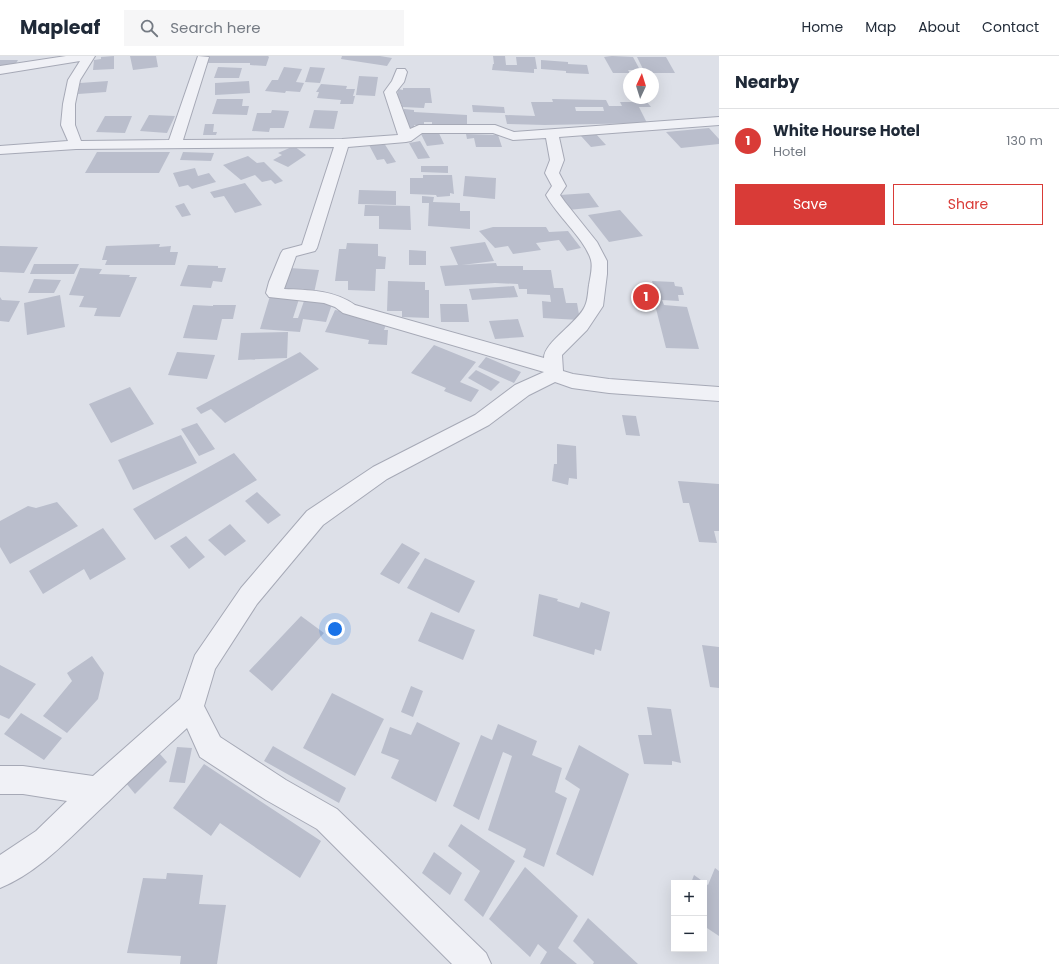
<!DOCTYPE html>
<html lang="en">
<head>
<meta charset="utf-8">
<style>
  :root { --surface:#fff; --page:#f6f6f7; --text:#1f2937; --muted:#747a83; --line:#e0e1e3; --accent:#d93b37 }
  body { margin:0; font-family:Poppins,sans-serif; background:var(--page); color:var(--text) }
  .controls { position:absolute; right:12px; bottom:12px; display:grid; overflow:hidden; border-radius:0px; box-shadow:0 4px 16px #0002 }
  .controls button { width:36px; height:36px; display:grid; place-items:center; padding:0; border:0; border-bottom:1px solid var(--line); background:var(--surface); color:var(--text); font:20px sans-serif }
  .compass { position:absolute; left:623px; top:12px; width:36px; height:36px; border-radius:50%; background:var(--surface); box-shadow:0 4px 16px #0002; rotate:4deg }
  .you { position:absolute; left:335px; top:573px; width:14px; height:14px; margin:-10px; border:3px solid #fff; border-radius:50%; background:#1a73e8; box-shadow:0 0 0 6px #1a73e833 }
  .badge { display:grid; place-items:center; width:26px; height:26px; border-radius:50%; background:var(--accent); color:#fff; font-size:13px; font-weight:700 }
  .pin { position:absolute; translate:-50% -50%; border:2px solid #fff; box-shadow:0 1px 4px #0006 }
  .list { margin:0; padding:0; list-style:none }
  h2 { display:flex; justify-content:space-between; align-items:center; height:52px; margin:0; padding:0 16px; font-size:17px }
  h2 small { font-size:13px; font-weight:400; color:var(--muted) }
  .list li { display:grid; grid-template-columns:26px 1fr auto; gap:12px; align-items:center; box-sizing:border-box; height:64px; padding:0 16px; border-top:1px solid var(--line) }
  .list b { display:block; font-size:15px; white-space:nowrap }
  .list p { margin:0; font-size:13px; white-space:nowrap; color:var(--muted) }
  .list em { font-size:13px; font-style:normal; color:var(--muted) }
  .actions { display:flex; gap:8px; padding:12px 16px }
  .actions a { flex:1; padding:9px 0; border:1px solid var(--accent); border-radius:0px; text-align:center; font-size:14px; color:var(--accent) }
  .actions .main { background:var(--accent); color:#fff }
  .icon { flex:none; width:22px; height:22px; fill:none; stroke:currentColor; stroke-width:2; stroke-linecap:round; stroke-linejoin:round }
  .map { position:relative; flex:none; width:719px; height:908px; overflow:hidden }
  header { display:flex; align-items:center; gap:24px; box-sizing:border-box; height:56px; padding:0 20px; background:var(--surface); border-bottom:1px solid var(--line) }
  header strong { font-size:19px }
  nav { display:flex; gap:22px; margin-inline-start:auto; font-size:14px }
  .search { width:280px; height:36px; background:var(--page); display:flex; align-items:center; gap:10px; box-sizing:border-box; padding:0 14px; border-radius:0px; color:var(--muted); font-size:15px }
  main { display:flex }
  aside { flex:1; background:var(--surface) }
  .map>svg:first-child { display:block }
  .building { fill:#babecc; fill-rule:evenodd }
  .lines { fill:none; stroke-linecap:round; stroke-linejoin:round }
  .minor-casing { stroke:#a6a9b6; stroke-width:2 }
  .minor { fill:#f0f1f6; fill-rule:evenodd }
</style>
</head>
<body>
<header>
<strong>Mapleaf</strong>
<div class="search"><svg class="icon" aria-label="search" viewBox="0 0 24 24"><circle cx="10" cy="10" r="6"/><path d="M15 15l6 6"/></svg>Search here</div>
<nav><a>Home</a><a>Map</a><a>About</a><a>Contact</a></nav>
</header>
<main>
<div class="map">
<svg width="719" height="908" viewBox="0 0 719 908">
  <rect width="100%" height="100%" fill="#dde0e8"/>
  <!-- building -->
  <path class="building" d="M114 0V13L93 14 94 4 101 3V1Z
    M130 0H156L158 11 133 14Z
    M210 0H268L269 1 266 10 250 9V7H207Z
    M342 0H380L392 2 387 10 341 3Z
    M493 0H505L506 9H517L516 1H535L537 13H534V17L492 14 493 8H494Z
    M612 0 633 1 640 14H628L630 17H613L604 1Z
    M637 1H666L675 17H645Z
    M0 4H18L15 9H0Z
    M541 4 568 6V8L587 9 589 18 566 17V15L541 13Z
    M218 11 242 12 239 22H214Z
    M284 11 302 13 296 26 304 27 300 36 286 35 285 37 265 35 272 24H278Z
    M310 11 325 12 320 27 305 26Z
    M359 20 378 21 375 40 356 39Z
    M108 25 106 36 78 38 80 27Z
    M249 25 250 37 215 39V27Z
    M321 28 347 30 346 33H355L353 40H355L353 48H340L341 44 317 42 319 36H316Z
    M403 32H430L432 47H425L424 52 402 51V48H396L398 33 403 34Z
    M217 43H243L242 50H249L247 59 212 58Z
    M552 43 606 44 609 50H622L620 46H647L651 51H639L647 67 545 69 507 68 505 59 535 60 531 46H553ZM575 51H603L604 55H576Z
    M472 49 504 51 505 57 473 56Z
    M404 53 414 54V56L467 59V72L432 70V66H424V69H414V71H404Z
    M272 54 289 55 284 72H270L269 76 252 75 257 57H271Z
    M314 54 338 55 334 73 309 72Z
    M149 59 175 60 167 77 140 75Z
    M105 60H132L125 77 96 76Z
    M205 68H214L213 76H217L216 79H203Z
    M709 72 719 83V88L681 92 666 76Z
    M438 75 444 88 427 90 420 76Z
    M466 78 498 79 502 91H476L474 82 467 83Z
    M596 78 606 89 591 91 581 80Z
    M420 85 430 102 418 103 409 87Z
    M384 87 396 106 387 108 384 103 377 104 369 89Z
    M294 90 306 99 288 111 273 104 282 99 278 97Z
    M97 96H170L159 117H85Z
    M183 96 214 97 211 105 180 104Z
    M248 100 257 107 264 106 283 125 275 128 271 124 262 126 255 119 241 124 223 109Z
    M421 110H448V117L421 116Z
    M195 112 198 120 209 117 216 126 192 133 188 129 179 131 173 117Z
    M423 119H452L454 138 450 137V140L437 141 436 139 410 138V122H423Z
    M465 120 496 122 495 143 463 140Z
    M245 127 262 149 235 157 224 140 214 142 210 136Z
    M359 134 396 135V149L358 148Z
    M589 137 599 151 568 154 560 139Z
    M422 140 434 141 433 146 460 147V155H470V173L428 170 429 147H422Z
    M184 147 191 159 182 161 175 150Z
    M365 149 410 150 411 174 379 173V160H364Z
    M620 154 643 180 609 186 588 159Z
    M493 171H546L549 176 568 175 581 192 567 195 559 184 536 187 541 194 513 198 508 190 495 192 479 175Z
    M485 186 494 205 462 209 496 207 497 210H523V214H551L554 232H563L566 247H577L580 264 543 262 542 245 551 246 550 239 527 238V233H519L518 228 495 227 445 230 440 210 458 209 450 191Z
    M347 187 378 188V200L386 201 385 213H376L375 235 348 234V225H335L339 193H346Z
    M160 188 159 191 171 190 170 196H178L175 209H105L107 204H102L106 190Z
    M0 190 38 191 24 217 0 216Z
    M409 194 426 195V209H409Z
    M34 208H79L74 218H30Z
    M188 209 218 210V212H226L222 226 213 225 211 232 180 230Z
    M80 212 102 213 99 218 130 219 129 221H137L120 261 94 260 97 252 79 251 84 240 69 239Z
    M290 212 319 214 314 237 284 235Z
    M34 223 61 224 54 237H28Z
    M388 225 425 226V234H429V262L402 261V255H387Z
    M652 225 674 226 675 230 682 231 684 239H678L679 245 662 244 664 249 687 251 699 293 666 292 652 237H647L645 229H653Z
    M514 230 518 241 472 244 469 233Z
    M60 239 65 271 27 279 24 247Z
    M270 240 299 243 293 262H298L304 245 332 248 326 266 303 263 300 276 260 273Z
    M0 241 2 244 20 245 9 266 0 265Z
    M440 248H467L469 266H441Z
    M193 249 213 250V249H236L233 263H222L217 284 183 282Z
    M335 254 388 263 384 274H388L387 289 368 288 369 284 325 276Z
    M518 263 524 281 495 283 489 265Z
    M288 276 287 302 238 304 241 277Z
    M434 289 476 306 460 326 479 334 471 346 444 335 446 332 411 317Z
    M177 296 215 299 207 323 168 319Z
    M300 296 319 313 225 367 211 353 201 358 196 352Z
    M486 301 521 316 514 327 478 311Z
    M476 314 500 326 491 335 468 322Z
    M130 331 154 368 111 387 89 348Z
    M622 359 636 360 640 380 626 379Z
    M197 367 215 393 199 400 181 373Z
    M181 379 197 407 133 434 118 404Z
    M557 388 576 390 577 423 569 422 568 429 552 425 554 408H557Z
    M234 397 257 424 155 484 133 453Z
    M678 425 719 428V475H714L717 487 699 486 689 447H683Z
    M257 436 281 459 268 468 245 445Z
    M57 446 78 470 10 508 0 491V465L28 450 36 452Z
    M230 468 246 485 225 500 208 484Z
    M103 472 126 503 90 524 84 513 43 538 29 515Z
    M186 480 205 501 189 513 170 490Z
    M402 487 420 497 399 528 380 518Z
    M425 502 475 525 459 557 407 532Z
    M539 538 558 543 557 545 579 552 581 546 610 556 601 595 595 593 594 599 533 580Z
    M431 556 475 574 463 604 418 585Z
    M301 560 324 577 272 635 249 615Z
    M702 589 719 591V632L710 631Z
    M92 600 104 617 98 643 67 677 43 660 72 625 67 617Z
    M0 609 36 628 9 663 0 659Z
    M411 630 423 635 413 661 401 656Z
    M332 637 384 663 355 720 303 692Z
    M647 651 671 653 681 707 672 705V709L644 708 638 679H652Z
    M21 657 62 682 44 704 4 678Z
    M417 666 460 687 436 746 391 722 399 704 381 697 390 671 411 679Z
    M498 668 537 685 532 699 562 712 555 736 567 742 544 811 523 801 526 793 488 774 512 700 503 696 479 764 453 750 481 679 492 684Z
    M579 689 629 718 593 820 556 798 580 733 565 723Z
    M153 690 167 706 135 738 121 721Z
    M273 690 346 732 339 747 264 705Z
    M177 691 192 692 185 727 169 726Z
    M204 708 321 785 300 822 220 767 211 780 173 752Z
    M461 768 515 805 483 861 464 844 480 815 448 790Z
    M434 796 462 817 450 839 422 817Z
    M525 811 578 860 558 892 577 908H540L547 896 538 888 530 901 489 863Z
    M715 812 719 815V880L704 870V827H691L694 819 708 829Z
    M167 817 203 819 199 848 226 849 217 908H180L181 900 127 897 143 822 166 823Z
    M588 862 638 908H593L594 906 573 885Z"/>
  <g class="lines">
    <!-- minor casing -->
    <g class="minor-casing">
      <path id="minor" d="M66 0H95L80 24 75 48V69L81 85 169 84 198 0 209 1 183 84 342 83 398 79 384 36 392 25 397 13H405L407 16 404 26 396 36 410 73 419 69H495L514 76 719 61V69L559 81 564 104 559 117 566 130 560 139 565 146 597 186 607 205V218L603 250 587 274 562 299 563 315 573 318 609 323 719 331V345L609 337 572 332 555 326 529 339 489 369 387 423 323 469 257 548 215 613 204 650 220 681 286 724 337 753 486 897 491 908H452L317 773 266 744 200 701 187 672C161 696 134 720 109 745 76 775 42 815 0 832V799L36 775 67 745 23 738H0V710H23L93 720 180 643 195 599 241 532 307 455 373 411 475 359 515 329 544 316 343 257 335 251 324 247 269 241 266 237 269 226 281 197 283 194 302 189 334 91 76 93 0 98V90L68 85 61 69 63 48 68 24 80 5 0 18V10ZM422 77H493L513 84 546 82 550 104 545 117 552 130 546 139C557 160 585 183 591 204 593 212 590 222 589 229 588 235 588 244 585 250 578 267 544 286 544 302L355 249C334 234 309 234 284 233L296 200 315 195 317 192 348 91 406 86 411 85Z"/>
    </g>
    <!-- minor -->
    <use href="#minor" class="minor"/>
  </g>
</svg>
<div class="controls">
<button>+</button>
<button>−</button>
</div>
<svg class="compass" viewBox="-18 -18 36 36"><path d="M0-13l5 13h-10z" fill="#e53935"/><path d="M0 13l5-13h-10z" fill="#747a83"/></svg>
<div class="you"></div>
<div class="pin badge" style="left:646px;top:241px">1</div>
</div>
<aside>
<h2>Nearby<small></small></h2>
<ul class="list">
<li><span class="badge">1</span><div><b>White Hourse Hotel</b><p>Hotel</p></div><em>130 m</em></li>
</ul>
<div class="actions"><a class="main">Save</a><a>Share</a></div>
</aside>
</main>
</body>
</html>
